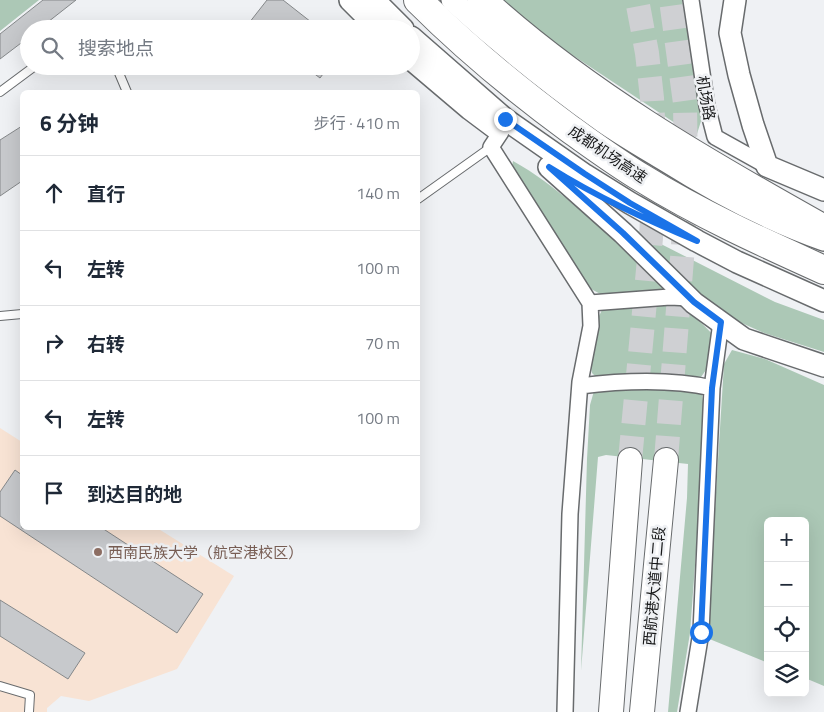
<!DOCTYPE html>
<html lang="zh">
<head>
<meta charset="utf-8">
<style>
  :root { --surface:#fff; --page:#f2f2f3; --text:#1f2937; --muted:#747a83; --line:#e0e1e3 }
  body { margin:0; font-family:"Titillium Web","Noto Sans SC",sans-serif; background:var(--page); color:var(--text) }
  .controls { position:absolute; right:15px; bottom:15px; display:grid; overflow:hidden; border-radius:8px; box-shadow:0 5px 20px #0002 }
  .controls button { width:45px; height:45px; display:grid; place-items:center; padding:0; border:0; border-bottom:1px solid var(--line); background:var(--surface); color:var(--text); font:25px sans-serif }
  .stop { position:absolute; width:15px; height:15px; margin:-11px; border:4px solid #1a73e8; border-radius:50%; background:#fff }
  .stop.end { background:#1a73e8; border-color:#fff; box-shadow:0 1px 5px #0008 }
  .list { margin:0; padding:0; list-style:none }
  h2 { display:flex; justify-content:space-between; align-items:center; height:65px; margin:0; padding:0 20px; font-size:21px }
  h2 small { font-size:16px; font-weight:400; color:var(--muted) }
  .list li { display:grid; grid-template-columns:32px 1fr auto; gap:15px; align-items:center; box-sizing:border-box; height:75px; padding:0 20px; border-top:1px solid var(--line) }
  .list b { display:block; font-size:19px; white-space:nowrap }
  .list em { font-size:16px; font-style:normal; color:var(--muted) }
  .icon { flex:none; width:28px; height:28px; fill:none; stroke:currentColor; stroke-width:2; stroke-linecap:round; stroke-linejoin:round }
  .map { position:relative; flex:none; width:824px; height:712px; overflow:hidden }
  .search { position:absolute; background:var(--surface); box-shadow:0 5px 20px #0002; left:20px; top:20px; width:400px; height:55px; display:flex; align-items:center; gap:12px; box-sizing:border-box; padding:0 18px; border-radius:28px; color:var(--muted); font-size:19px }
  .panel { position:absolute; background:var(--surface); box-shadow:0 5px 20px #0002; left:20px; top:90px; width:400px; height:440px; border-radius:8px }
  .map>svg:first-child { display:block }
  .education { fill:#f8e3d4 }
  .green { fill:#acc8b6 }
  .building { fill:#c7c9cc; stroke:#85888a }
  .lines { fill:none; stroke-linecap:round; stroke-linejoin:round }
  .primary-tunnel { stroke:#cfd0d3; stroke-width:24; stroke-dasharray:24 12; stroke-linecap:butt }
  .lane-casing { stroke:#686b6d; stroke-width:10 }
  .street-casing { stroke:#686b6d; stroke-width:18 }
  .secondary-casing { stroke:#686b6d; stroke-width:24 }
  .primary-casing { stroke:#686b6d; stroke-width:26 }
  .highway-casing { stroke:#686b6d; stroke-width:30 }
  .lane { stroke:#fff; stroke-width:8 }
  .street { stroke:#fff; stroke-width:15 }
  .secondary { stroke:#fff; stroke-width:21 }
  .primary { stroke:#fff; stroke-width:24 }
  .highway { stroke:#fff; stroke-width:28 }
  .route { stroke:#1a73e8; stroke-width:6 }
  .education-dot { fill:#8d6e63; stroke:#eff1f4; stroke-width:2 }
  .labels { text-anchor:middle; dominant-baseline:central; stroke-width:5; stroke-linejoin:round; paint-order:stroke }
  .street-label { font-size:15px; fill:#171819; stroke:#eff1f4 }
  .education-label { font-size:15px; fill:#785e54; stroke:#eff1f4; text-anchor:start }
</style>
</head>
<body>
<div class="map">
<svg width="824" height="712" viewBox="0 0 824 712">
  <rect width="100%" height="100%" fill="#eff1f4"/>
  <!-- education -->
  <path class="education" d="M0 428 22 442V528H157L234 576 177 669 89 701 61 696 47 708V712H0Z"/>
  <!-- green -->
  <path class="green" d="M0 0H39L0 31Z
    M501 0H682L702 118 696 137 530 27Z
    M513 161C535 173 554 188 573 204 605 230 635 259 664 289L659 292 608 298 591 289 573 271 512 167Z
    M635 229 659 243 775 302 824 320V352L764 333 735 320 701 295 632 230Z
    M670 304C689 312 698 318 712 334L706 370 701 377 682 379 600 381 592 373 590 361 597 320 602 310 619 306Z
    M732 350 765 359 824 385V686L805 678V521H768V663L707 638 724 364Z
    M606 388 697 390 702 394 703 403 701 484 690 633 677 712H668L687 498 688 464 606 455 598 457 581 671 587 459 590 405 594 391Z"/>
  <!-- building -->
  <path class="building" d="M43 0H76L39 29H29V37L0 59V34Z
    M267 0H283L320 29H257L249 23Z
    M304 66H329L320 78Z
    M22 126V181L0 196V140Z
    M15 470 22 475V528H102L203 594 177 633 0 516V492Z
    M0 600 85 653 68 679 0 636Z"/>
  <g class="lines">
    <!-- primary-tunnel -->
    <path class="primary-tunnel" d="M630 460 651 238 655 159 652 98 647 53 637 0
      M666 460 683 246 686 175 685 103 671 0"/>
    <!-- lane casing -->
    <g class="lane-casing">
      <path id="lane" d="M116 66 127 92
        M0 92 35 66
        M418 199 491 147
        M0 316 22 314
        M0 686 30 695 29 712"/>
    </g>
    <!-- street casing -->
    <g class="street-casing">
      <path id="street" d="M691 0 707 106 715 137 767 166
        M501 132 491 147 590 303 591 326 580 382 570 514 565 712
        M590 303 670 297 690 298
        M580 386C621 381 672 379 712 388
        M688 712 701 632 712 388 721 322"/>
    </g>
    <!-- secondary casing -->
    <g class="secondary-casing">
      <path id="secondary" d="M350 0 379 29
        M374 0 403 29
        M452 0C500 44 550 84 603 122 623 136 644 148 664 160 715 192 767 220 824 240
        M735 0 730 33 739 75 753 125 767 166 824 190
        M411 37 505 119 585 175 630 203 697 241 737 262 824 301
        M411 59 470 109 498 130
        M549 167 623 233 694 303 744 339 824 366"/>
    </g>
    <!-- primary casing -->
    <g class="primary-casing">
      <path id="primary" d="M611 712 630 460
        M642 712 666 460"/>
    </g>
    <!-- highway casing -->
    <g class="highway-casing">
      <path id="highway" d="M418 0C465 47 517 90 570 129 594 146 617 163 642 178 700 214 762 242 824 270
        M482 0C584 93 704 162 824 229"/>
    </g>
    <!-- lane -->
    <use href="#lane" class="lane"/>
    <!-- street -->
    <use href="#street" class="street"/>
    <!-- secondary -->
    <use href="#secondary" class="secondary"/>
    <!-- primary -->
    <use href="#primary" class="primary"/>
    <!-- highway -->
    <use href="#highway" class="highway"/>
  </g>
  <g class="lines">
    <!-- route -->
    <path class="route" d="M505 119 585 174 630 203 697 241C645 219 597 197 549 167L623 233 694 302 721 322 712 388 701 632"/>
  </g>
  <!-- markers -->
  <circle class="education-dot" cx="98" cy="552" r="5"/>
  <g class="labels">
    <!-- street labels -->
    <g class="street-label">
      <text transform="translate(706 98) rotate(80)">机场路</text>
      <text transform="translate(608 154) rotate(34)">成都机场高速</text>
      <text transform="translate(654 586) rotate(-85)">西航港大道中二段</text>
    </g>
    <!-- education labels -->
    <g class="education-label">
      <text x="108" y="552">西南民族大学（航空港校区）</text>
    </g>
  </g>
</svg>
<div class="controls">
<button>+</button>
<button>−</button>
<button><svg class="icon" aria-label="locate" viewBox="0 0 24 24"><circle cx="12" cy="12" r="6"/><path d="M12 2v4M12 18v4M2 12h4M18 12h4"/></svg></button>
<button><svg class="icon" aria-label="layers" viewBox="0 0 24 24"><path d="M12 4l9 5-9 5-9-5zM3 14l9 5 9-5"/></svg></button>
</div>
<div class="stop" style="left:701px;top:632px"></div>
<div class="stop end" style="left:505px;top:119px"></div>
<div class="search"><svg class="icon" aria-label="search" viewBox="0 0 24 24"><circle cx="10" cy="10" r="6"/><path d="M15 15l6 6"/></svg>搜索地点</div>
<section class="panel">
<h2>6 分钟<small>步行 · 410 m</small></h2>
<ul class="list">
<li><svg class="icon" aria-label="ahead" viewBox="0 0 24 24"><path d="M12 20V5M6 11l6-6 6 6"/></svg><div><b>直行</b></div><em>140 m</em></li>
<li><svg class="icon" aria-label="left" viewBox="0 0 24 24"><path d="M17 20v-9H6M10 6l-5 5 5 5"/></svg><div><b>左转</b></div><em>100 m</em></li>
<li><svg class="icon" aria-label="right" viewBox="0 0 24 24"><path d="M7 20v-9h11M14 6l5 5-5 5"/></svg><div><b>右转</b></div><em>70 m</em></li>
<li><svg class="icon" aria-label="left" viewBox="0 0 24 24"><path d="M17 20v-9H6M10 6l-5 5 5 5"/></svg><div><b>左转</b></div><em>100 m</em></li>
<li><svg class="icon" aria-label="arrive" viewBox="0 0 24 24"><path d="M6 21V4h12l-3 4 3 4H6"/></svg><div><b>到达目的地</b></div></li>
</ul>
</section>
</div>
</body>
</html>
